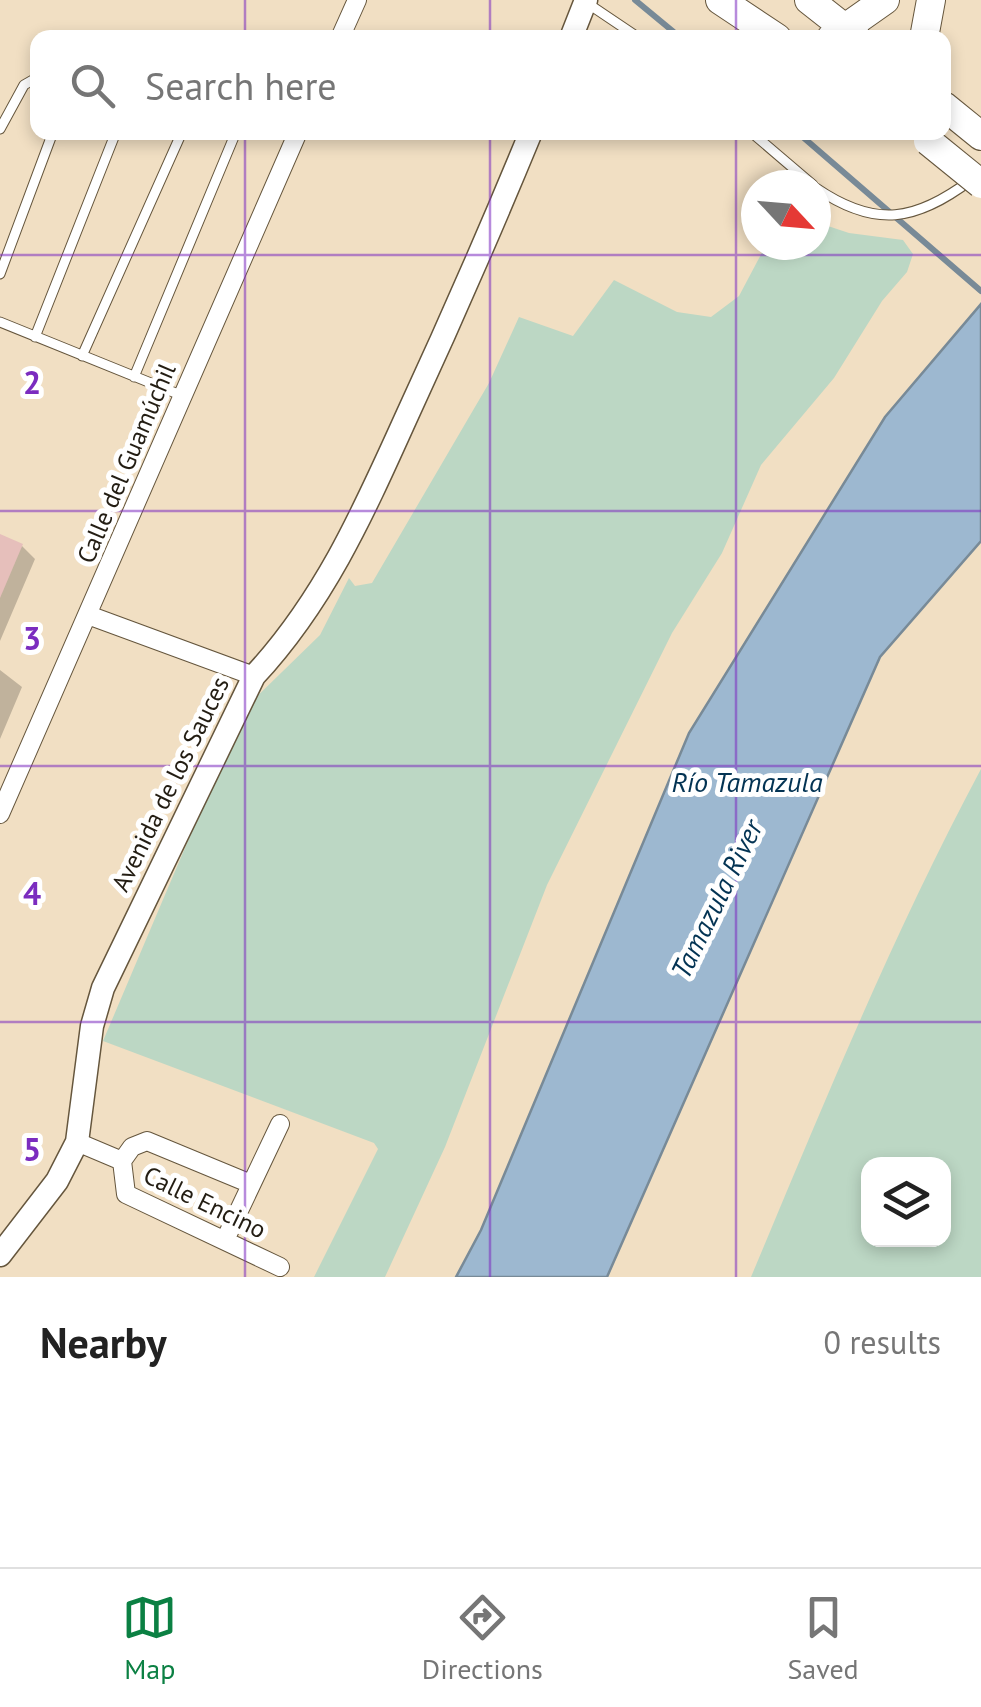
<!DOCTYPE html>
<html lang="en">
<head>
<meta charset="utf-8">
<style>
  :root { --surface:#fff; --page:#f6f6f6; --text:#222; --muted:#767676; --line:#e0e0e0; --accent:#0b8043 }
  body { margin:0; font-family:"PT Sans",sans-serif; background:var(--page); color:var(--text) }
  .controls { position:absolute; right:30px; bottom:30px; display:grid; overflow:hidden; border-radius:20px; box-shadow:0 5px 15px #0003 }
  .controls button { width:90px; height:90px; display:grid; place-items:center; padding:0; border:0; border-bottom:2px solid var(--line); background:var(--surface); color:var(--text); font:50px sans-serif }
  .compass { position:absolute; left:741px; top:170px; width:90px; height:90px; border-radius:50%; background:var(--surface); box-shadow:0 5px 15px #0003; rotate:116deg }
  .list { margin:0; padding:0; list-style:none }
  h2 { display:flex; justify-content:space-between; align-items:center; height:130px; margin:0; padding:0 40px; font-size:42px }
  h2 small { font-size:32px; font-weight:400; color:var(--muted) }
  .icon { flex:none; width:55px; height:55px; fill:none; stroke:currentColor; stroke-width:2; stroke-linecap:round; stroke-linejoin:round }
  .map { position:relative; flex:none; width:981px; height:1277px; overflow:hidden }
  .search { position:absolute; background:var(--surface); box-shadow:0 5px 15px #0003; left:30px; right:30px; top:30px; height:110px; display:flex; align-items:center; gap:25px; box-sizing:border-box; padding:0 35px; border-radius:20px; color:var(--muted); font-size:38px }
  .sheet { height:290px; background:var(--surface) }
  nav { display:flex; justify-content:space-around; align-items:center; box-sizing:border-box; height:140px; border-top:2px solid var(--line); background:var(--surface); font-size:28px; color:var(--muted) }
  nav a { display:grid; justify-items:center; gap:5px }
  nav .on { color:var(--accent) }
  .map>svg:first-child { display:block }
  .green { fill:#bcd7c4; fill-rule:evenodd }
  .water { fill:#9db8d0; stroke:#788a97; stroke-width:2.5 }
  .shadow { fill:#0003 }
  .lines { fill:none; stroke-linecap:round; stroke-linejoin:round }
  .stream { stroke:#788a97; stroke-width:6 }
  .building { fill:#e6bfbb }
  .service-casing { stroke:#65563d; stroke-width:11 }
  .minor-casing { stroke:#65563d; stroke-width:20 }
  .tertiary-casing { stroke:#65563d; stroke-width:25 }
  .primary-casing { stroke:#65563d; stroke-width:30 }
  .service { stroke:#fff; stroke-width:9 }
  .minor { stroke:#fff; stroke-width:18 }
  .tertiary { stroke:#fff; stroke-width:22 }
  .primary { stroke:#fff; stroke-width:28 }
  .primary-bridge-casing { stroke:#65563d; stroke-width:30; stroke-linecap:butt }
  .primary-bridge { stroke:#fff; stroke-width:28 }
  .grid { fill:none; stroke:#7b2cbf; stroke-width:2.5; stroke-opacity:0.55 }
  .labels { text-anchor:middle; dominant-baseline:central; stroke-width:10; stroke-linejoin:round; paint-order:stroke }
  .street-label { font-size:25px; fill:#231d13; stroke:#fff }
  .water-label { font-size:28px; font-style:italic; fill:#033353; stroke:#fff }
  .grid-label { font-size:32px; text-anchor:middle; font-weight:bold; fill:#7b2cbf; stroke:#fff; stroke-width:10; stroke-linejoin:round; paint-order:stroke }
</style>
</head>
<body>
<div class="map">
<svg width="981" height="1277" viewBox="0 0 981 1277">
  <rect width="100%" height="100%" fill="#f1dfc3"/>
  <!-- green -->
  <path class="green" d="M816 222 849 233 903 240 913 254 907 272 882 301 834 378 761 465 722 553 672 633 547 885 445 1147 385 1277H314L378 1149 374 1143 103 1041 232 737 249 704 320 635 349 578 355 586 372 583 489 383 519 317 573 336 614 280 677 312 711 317 739 296 766 245H816Z
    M981 769V1277H751C823 1105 893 934 981 769ZM868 1164H944V1240H868Z"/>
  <!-- water -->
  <path class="water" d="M981 304V541L880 657 607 1277H456L481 1230 689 733 885 417Z"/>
  <!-- shadow -->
  <path class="shadow" d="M0 537 22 546 35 559 0 641Z
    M0 670 22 687 0 739Z"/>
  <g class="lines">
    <!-- stream -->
    <path class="stream" d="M635 0 681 38
      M797 132 981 291"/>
  </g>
  <!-- building -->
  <path class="building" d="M0 534 23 544 0 598Z"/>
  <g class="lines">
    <!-- service casing -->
    <g class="service-casing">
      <path id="service" d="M587 3 639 38
        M0 129 24 85 38 77
        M751 132 813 185
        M816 188C876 229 916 221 971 180
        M0 274 53 132
        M0 322 183 396
        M35 337 116 132
        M82 356 182 132
        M134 377 236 132"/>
    </g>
    <!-- minor casing -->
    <g class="minor-casing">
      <path id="minor" d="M340 38 357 0
        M88 615 254 676
        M0 814 298 132
        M77 1142 122 1161 126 1194 280 1267
        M122 1161 132 1147 147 1141 251 1184
        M225 1240 280 1124"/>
    </g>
    <!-- tertiary casing -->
    <g class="tertiary-casing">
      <path id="tertiary" d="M571 38 586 0
        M0 1255 57 1181 77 1142 92 1026 103 988 254 676C324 601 363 513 405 420 449 325 491 229 531 132"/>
    </g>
    <!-- primary casing -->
    <g class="primary-casing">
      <path id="primary" d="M720 0 777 38
        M809 0 856 37
        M831 38 885 0
        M924 38 931 0
        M944 106 981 136"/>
    </g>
    <!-- service -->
    <use href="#service" class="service"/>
    <!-- minor -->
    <use href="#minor" class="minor"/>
    <!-- tertiary -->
    <use href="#tertiary" class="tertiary"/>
    <!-- primary -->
    <use href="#primary" class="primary"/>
    <!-- primary-bridge casing -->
    <g class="primary-bridge-casing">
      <path id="primary-bridge" d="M928 141 981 184"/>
    </g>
    <!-- primary-bridge -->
    <use href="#primary-bridge" class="primary-bridge"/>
  </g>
  <!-- grid -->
  <path class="grid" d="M245 0V38M490 0V38M736 0V38M245 132V1277M490 132V1277M736 132V1277M0 255H981M0 511H981M0 766H981M0 1022H981"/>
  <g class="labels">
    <!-- street labels -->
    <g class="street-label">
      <text transform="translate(126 463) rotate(-67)">Calle del Guamúchil</text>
      <text transform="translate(170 784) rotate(-64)">Avenida de los Sauces</text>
      <text transform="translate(205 1202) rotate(26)">Calle Encino</text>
    </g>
    <!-- water labels -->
    <g class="water-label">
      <text x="747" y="781">Río Tamazula</text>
      <text transform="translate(716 899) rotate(-64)">Tamazula River</text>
    </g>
  </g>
  <g class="grid-label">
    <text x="32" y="394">2</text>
    <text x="32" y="650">3</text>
    <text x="32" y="905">4</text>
    <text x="32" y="1161">5</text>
  </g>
</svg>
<div class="controls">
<button><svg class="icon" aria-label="layers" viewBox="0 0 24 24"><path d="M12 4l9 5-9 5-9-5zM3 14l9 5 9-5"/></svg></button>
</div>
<svg class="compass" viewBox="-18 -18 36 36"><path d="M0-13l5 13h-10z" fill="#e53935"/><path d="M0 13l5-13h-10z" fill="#767676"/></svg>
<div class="search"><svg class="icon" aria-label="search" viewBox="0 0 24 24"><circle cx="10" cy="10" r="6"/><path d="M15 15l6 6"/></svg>Search here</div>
</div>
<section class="sheet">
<h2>Nearby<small>0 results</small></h2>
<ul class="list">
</ul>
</section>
<nav>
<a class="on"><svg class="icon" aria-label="map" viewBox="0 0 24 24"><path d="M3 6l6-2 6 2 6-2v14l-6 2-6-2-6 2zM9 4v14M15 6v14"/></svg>Map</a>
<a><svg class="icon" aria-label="directions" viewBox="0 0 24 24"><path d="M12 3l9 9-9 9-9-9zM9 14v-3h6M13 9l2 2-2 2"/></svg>Directions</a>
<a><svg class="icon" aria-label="saved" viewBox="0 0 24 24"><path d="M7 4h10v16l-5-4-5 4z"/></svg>Saved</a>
</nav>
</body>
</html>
